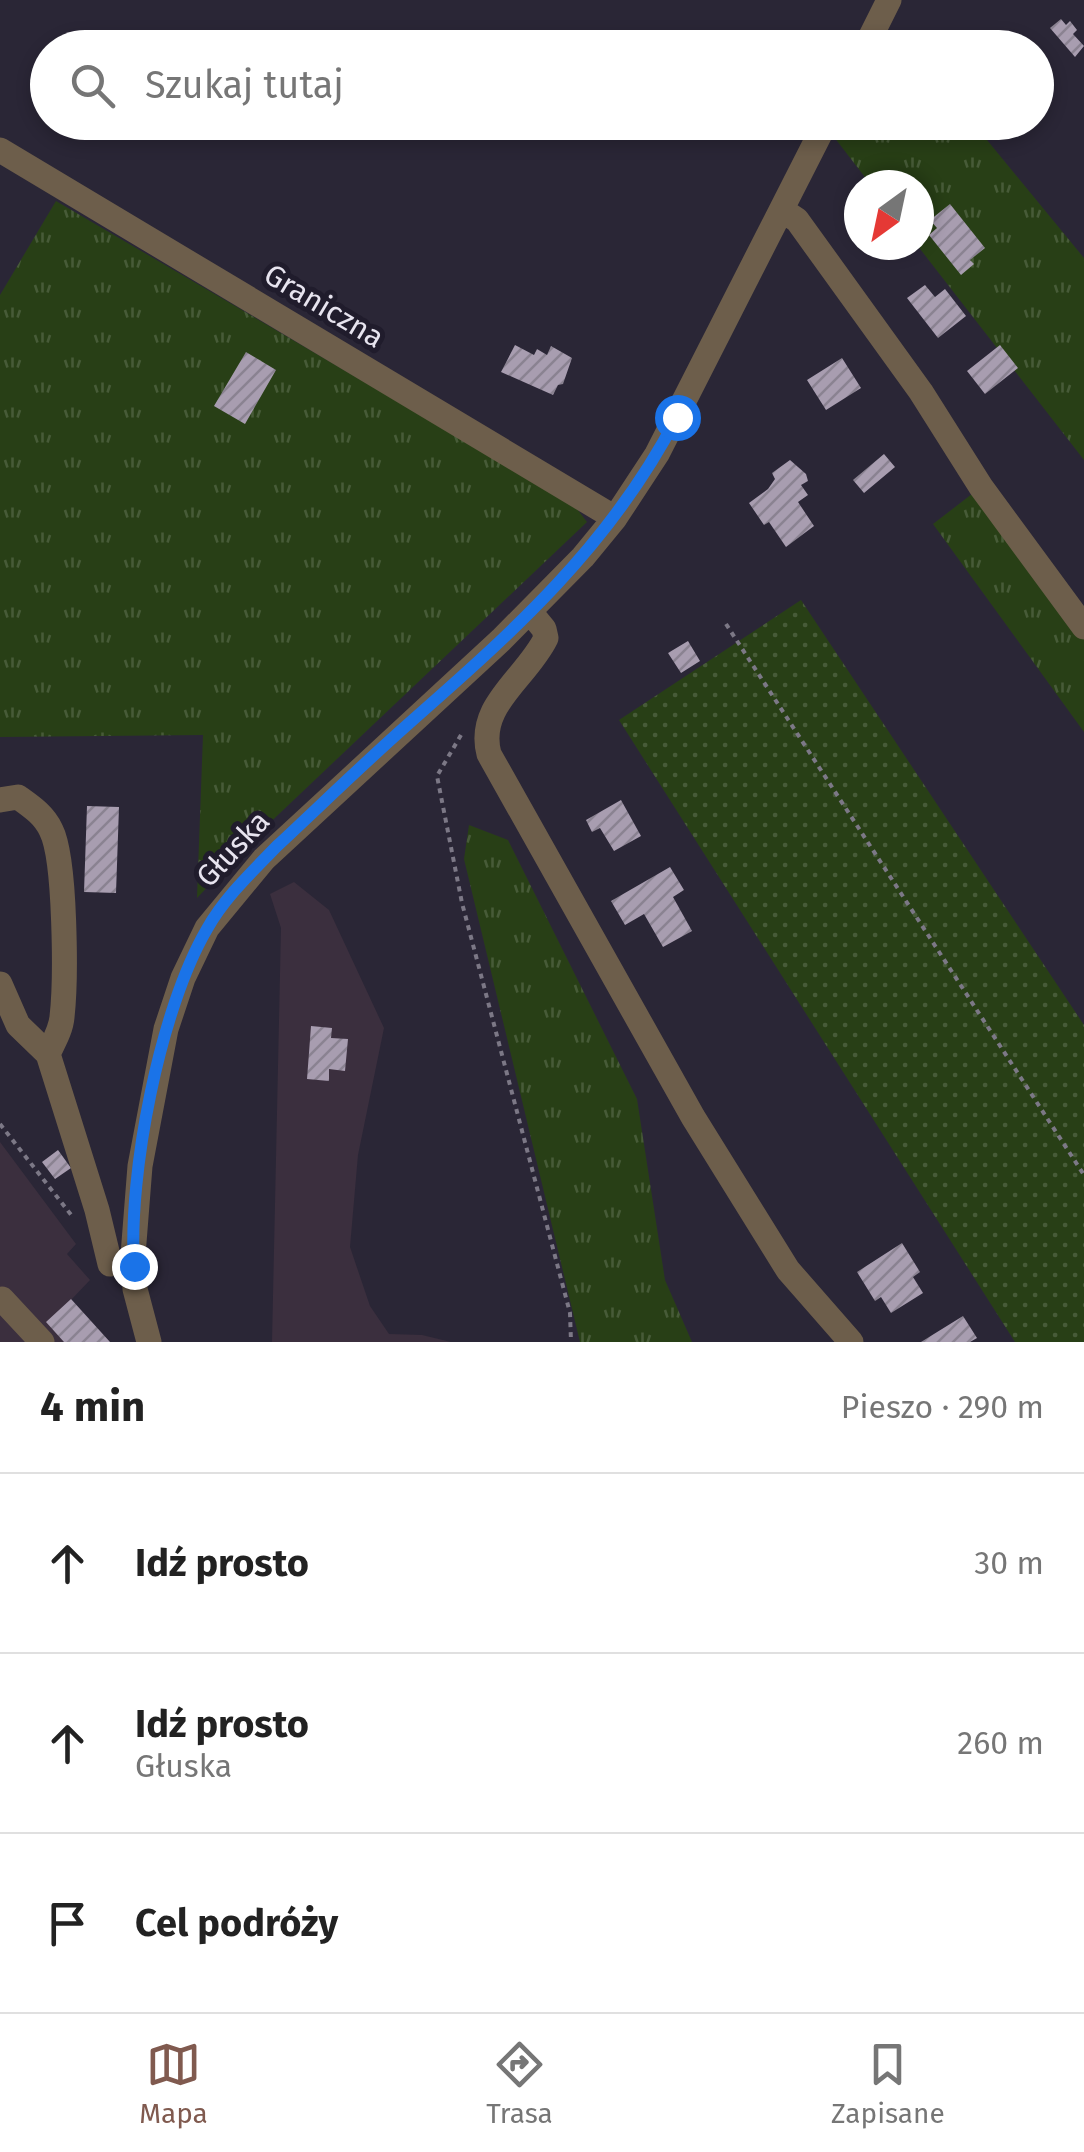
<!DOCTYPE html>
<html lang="pl">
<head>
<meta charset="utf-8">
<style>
  :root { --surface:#fff; --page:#f6f6f6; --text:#222; --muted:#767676; --line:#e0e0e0; --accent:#805a4f }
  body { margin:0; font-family:"Fira Sans",sans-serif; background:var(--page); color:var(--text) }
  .compass { position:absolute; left:844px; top:170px; width:90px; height:90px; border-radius:50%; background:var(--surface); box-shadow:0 5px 15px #0003; rotate:213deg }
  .stop { position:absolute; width:30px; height:30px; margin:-22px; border:8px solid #1a73e8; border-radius:50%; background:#fff }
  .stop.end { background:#1a73e8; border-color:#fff; box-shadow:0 2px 10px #0008 }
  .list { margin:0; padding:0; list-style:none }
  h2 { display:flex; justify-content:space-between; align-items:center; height:130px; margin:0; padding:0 40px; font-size:42px }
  h2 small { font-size:32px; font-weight:400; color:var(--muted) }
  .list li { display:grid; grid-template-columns:65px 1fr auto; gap:30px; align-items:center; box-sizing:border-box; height:180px; padding:0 40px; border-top:2px solid var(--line) }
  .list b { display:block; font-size:38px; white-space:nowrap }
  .list p { margin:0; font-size:32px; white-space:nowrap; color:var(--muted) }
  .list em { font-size:32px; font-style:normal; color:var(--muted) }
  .icon { flex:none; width:55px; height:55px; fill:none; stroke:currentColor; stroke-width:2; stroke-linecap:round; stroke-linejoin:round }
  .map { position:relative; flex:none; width:1084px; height:1342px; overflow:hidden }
  .search { position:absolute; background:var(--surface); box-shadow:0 5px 15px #0003; left:30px; right:30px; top:30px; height:110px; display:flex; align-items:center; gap:25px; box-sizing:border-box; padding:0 35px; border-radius:55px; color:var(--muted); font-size:38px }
  .sheet { height:670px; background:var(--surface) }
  nav { display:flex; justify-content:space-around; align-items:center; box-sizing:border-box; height:140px; border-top:2px solid var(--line); background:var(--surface); font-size:28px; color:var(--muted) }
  nav a { display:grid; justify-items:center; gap:5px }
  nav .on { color:var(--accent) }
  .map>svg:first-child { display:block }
  .industrial { fill:#3b2f3e }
  .grass { fill:url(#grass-tufts) }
  .garden { fill:url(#garden-dots) }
  .building { fill:url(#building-hatch) }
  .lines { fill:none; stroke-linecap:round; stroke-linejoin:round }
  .path { stroke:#7c7886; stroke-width:4; stroke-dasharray:5 5; stroke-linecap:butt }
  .minor { stroke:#6d5e4b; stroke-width:25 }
  .route { stroke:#1a73e8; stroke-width:12 }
  .labels { text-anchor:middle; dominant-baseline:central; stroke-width:10; stroke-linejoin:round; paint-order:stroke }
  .street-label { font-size:30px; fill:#e7e4ef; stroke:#201c2c }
</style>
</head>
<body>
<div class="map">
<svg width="1084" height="1342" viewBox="0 0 1084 1342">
  <defs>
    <pattern id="grass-tufts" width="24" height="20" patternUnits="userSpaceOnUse" patternTransform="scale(2.5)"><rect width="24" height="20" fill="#283f16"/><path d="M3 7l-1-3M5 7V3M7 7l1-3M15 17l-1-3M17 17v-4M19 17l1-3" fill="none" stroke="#475b38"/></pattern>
    <pattern id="garden-dots" width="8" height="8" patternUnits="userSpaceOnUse" patternTransform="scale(2.5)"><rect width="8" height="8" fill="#283f16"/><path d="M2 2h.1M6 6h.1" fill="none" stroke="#475b38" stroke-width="1.8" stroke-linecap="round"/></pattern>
    <pattern id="building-hatch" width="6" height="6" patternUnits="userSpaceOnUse" patternTransform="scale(2.5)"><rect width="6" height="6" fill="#a89db0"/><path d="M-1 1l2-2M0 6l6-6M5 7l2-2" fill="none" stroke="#8a8291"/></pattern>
  </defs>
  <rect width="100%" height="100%" fill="#2a2636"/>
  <!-- industrial -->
  <path class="industrial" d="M294 882 329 910 384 1028 358 1155 350 1247 370 1306 389 1334 422 1335 451 1342H272L281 928 270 894Z
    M0 1142 76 1244 67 1254 90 1280 71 1300 110 1342H0Z"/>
  <!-- grass -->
  <path class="grass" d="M841 123H973L1084 258V460L917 245 919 185H871L834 137Z
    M56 201 574 505 587 522 260 832 197 898 203 735 0 737V295Z
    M981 487 1084 627V732L933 524Z
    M469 825 508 840 637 1099 665 1280 692 1342H580L464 859Z"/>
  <!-- garden -->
  <path class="garden" d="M801 600 1084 1025V1342H1015L619 720Z"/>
  <!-- building -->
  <path class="building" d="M1061 19 1066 25 1070 21 1077 30 1073 34 1084 46 1075 57 1050 28Z
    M950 204 985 248 970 260 974 264 961 275 929 235 937 228 930 220Z
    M925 285 935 297 945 289 966 316 938 338 907 298Z
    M515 345 534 355 537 349 547 355 551 346 572 358 563 384 558 385 553 395 501 372Z
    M1000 345 1018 368 985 394 967 371Z
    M246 352 276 370 245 424 214 406Z
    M842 358 861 388 826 410 807 380Z
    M884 454 895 467 864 493 853 480Z
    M790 460 806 474 808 481 801 485 808 495 798 502 814 526 786 547 769 522 764 525 749 503 768 489 775 479 772 473Z
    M688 641 700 661 681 673 668 653Z
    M621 800 641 836 614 851 600 828 592 832 586 820Z
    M87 806 119 807 116 893 84 892Z
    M670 867 684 890 673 897 692 931 663 947 644 914 625 925 611 901Z
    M311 1026 332 1028 331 1038 348 1039 345 1071 329 1069V1081L307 1079Z
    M58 1150 71 1168 55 1179 42 1162Z
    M902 1243 920 1272 913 1277 923 1293 891 1313 881 1297 875 1301 857 1272Z
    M71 1299 110 1342H64L46 1322Z
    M963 1316 977 1338 970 1342H921Z"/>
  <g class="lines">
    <!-- path -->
    <path class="path" d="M726 624 1084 1175
      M461 735 437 776 462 903 570 1313 571 1342
      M0 1124 72 1216"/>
    <!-- minor -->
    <path class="minor" d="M865 48 889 0
      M0 150 615 518
      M782 210 797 220 921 392 981 487 1084 627
      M530 612 544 629 546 638C526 679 476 705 489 754L693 1117 788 1270 851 1342
      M0 800 18 797C32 807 44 815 51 830 66 859 66 982 62 1017 61 1030 53 1043 48 1054
      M0 984 18 1025 48 1054 97 1210 110 1264
      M0 1301 2 1299 42 1342
      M149 1342 135 1289 133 1255 140 1166 166 1029 183 978 207 928 264 859 501 640 583 557 615 518 657 454 826 122"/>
  </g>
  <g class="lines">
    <!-- route -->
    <path class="route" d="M134 1266C128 1174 160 1009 207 929 225 897 252 872 277 846 320 806 362 765 406 726 513 632 610 546 677 417"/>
  </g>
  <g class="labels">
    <!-- street labels -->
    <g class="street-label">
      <text transform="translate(324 306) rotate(31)">Graniczna</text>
      <text transform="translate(233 849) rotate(-47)">Głuska</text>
    </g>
  </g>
</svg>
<svg class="compass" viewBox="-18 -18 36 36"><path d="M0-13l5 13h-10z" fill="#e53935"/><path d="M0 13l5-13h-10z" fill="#767676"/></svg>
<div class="stop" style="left:677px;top:417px"></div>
<div class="stop end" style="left:134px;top:1266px"></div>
<div class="search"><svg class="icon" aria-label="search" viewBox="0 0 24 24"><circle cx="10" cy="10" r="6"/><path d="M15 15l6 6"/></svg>Szukaj tutaj</div>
</div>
<section class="sheet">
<h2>4 min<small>Pieszo · 290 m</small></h2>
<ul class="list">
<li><svg class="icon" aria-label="ahead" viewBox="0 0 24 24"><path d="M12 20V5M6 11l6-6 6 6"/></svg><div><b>Idź prosto</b></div><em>30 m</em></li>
<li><svg class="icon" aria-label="ahead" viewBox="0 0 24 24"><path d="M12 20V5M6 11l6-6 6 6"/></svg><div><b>Idź prosto</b><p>Głuska</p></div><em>260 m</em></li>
<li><svg class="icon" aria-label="arrive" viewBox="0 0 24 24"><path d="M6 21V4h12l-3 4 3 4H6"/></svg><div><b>Cel podróży</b></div></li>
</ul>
</section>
<nav>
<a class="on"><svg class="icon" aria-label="map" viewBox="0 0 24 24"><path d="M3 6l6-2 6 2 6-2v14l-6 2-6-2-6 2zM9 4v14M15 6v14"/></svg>Mapa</a>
<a><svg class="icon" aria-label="directions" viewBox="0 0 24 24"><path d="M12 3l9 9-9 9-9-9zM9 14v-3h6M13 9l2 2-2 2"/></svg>Trasa</a>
<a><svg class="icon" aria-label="saved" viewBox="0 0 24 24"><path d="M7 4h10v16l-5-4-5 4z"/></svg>Zapisane</a>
</nav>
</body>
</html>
